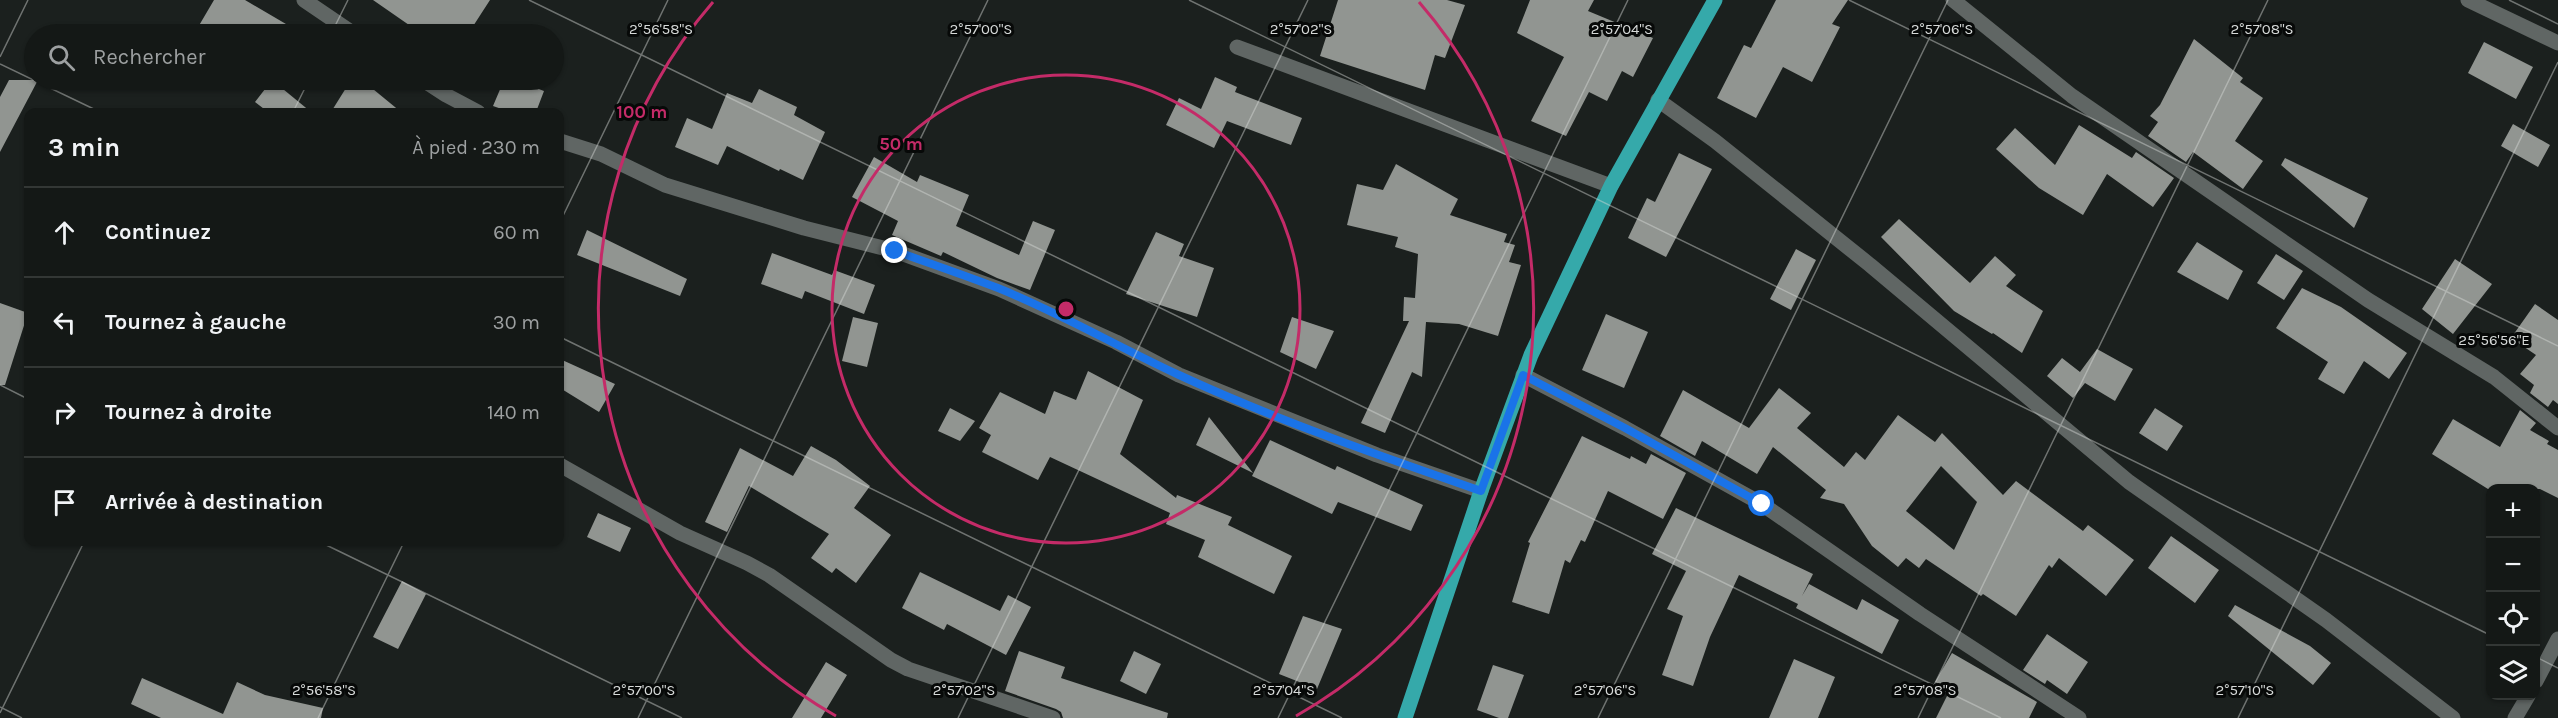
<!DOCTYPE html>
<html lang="fr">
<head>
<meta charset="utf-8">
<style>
  :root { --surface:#141816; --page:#212523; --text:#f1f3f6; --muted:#9da0a1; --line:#333735 }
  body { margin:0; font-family:Karla,sans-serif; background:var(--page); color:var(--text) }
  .controls { position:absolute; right:18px; bottom:18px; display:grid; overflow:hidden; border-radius:12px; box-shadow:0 2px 4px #0004 }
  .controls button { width:54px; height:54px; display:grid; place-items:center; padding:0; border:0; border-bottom:2px solid var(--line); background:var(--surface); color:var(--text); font:30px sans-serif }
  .stop { position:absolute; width:18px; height:18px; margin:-14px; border:4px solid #1a73e8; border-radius:50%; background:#fff }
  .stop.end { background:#1a73e8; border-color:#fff; box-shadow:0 2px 6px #0008 }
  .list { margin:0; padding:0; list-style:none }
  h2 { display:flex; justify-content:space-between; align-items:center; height:78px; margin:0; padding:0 24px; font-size:26px }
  h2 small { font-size:20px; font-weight:400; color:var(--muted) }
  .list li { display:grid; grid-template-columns:39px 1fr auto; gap:18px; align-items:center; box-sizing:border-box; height:90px; padding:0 24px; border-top:2px solid var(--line) }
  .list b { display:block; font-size:22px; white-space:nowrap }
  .list em { font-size:20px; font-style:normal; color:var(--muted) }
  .icon { flex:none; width:33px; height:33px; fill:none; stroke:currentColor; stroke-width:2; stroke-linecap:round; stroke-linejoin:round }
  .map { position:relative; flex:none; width:2558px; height:718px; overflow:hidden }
  .search { position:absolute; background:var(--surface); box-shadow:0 2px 4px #0004; left:24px; top:24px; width:540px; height:66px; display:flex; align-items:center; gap:15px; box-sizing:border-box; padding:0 21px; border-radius:33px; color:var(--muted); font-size:22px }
  .panel { position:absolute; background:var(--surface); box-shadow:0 2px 4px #0004; left:24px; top:108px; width:540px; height:438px; border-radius:12px }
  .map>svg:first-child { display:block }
  .building { fill:#919591; fill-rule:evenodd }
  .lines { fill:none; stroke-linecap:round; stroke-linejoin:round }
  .minor { stroke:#606664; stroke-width:15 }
  .major { stroke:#35a9aa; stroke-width:15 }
  .route { stroke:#1a73e8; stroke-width:8 }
  .ticks { fill:none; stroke:#d6d9d8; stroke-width:1.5; stroke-opacity:0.45 }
  .ring { fill:none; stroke:#c42b68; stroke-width:3 }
  .ticks-label { font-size:15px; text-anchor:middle; fill:#d6d9d8; stroke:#070908; stroke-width:6; stroke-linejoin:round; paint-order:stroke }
  .centre { fill:#c42b68; stroke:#070908; stroke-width:3 }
  .ring-label { font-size:18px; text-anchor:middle; font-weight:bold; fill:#c42b68; stroke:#070908; stroke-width:6; stroke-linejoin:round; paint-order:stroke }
</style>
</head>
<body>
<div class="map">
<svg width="2558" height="718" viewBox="0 0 2558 718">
  <rect width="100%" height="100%" fill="#1b201e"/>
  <!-- building -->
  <path class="building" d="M214 0H245L303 34H194Z
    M373 0H490L468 34H422Z
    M1338 0H1447L1465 5 1445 58 1435 55 1425 90 1320 56Z
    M1530 0H1594L1588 11 1653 38 1633 77 1622 71 1607 101 1589 92 1566 136 1531 121 1564 57 1517 33Z
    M1776 0H1848L1832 24 1840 27 1812 82 1783 67 1756 118 1717 98 1744 45 1751 48Z
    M2194 39 2243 78 2240 82 2263 98 2235 141 2263 161 2243 189 2193 152 2186 162 2148 136 2158 122 2150 116 2160 105Z
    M2484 42 2533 67 2516 99 2468 73Z
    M1215 77 1237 87 1235 92 1302 118 1291 145 1227 121 1214 148 1166 125 1179 98 1201 109Z
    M9 80H38L0 152V97Z
    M272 80 311 112H268L255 102Z
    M351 80H362L401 112H331Z
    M504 80H515L544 91 536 112H510L493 106Z
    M759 89 797 107 794 115 825 132 803 180 780 169 779 171 727 146 718 165 675 147 687 118 712 129 727 93 752 103Z
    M2513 124 2550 145 2538 167 2501 146Z
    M2079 125 2132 158 2136 152 2174 178 2153 207 2107 174 2083 215 2039 188 1996 149 2015 128 2055 165Z
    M1679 153 1712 169 1666 257 1628 238 1647 198 1655 202Z
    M874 157 917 182 920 175 969 195 956 226 1019 255 1033 221 1055 230 1030 290 997 278 943 252 941 256 892 235 898 221 852 197Z
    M2285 158 2368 198 2354 228 2281 165Z
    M1396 164 1458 199 1450 215 1507 234 1504 242 1515 245 1509 262 1521 265 1498 336 1459 324 1426 322 1422 377 1412 372 1385 433 1361 423 1409 321H1403L1404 297 1415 298 1418 254 1395 247 1398 237 1347 225 1357 184 1383 190Z
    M1899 219 1970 283 1995 256 2016 275 2006 286 2043 311 2022 353 1993 333 1992 334 1954 311 1881 237Z
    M587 230 687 279 680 296 577 255Z
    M1156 232 1184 244 1179 256 1214 268 1197 317 1126 294Z
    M2197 242 2243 271 2228 300 2177 272Z
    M1796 249 1816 260 1791 310 1770 299Z
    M772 253 832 275 834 270 875 285 864 314 805 291 802 299 761 284Z
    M2276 254 2303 271 2284 300 2257 283Z
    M2455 259 2492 284 2453 334 2422 309Z
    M2302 288 2341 307 2407 353 2389 379 2364 361 2344 394 2318 379 2328 362 2276 328Z
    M0 303 28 313 5 385H0Z
    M2535 304 2558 320V404L2553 400 2548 407 2530 393 2534 385 2520 374 2536 355 2511 338Z
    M1606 314 1648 332 1624 388 1582 370Z
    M853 317 878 323 867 367 842 361Z
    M1292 317 1334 331 1316 369 1280 352Z
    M2097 349 2133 369 2115 401 2085 383 2073 398 2047 376 2062 358 2080 372Z
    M560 359 615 384 599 412 560 388Z
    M1088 371 1143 400 1120 454 1176 498 1177 495 1232 517 1228 525 1292 556 1274 594 1198 557 1205 540 1166 524 1170 513 1050 457 1038 480 982 452 991 435 979 428 1000 392 1045 414 1054 391 1076 400Z
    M1779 388 1811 413 1797 428 1844 467 1856 452 1865 460 1898 415 1935 442 1942 433 2003 495 2016 481 2083 531 2088 525 2134 560 2106 596 2059 558 2052 568 2049 565 2016 616 1983 594 1981 596 1926 559 1919 568 1906 558 1898 567 1872 546 1844 504 1820 498 1826 490 1773 447 1757 474 1702 441 1695 456 1660 436 1683 390 1749 428ZM1941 466 1977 502 1954 550 1906 511Z
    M950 408 975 421 960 441 938 431Z
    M2155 408 2183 426 2167 451 2139 433Z
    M2520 410 2536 423 2530 430 2549 441 2547 444 2558 450V498L2540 489H2488L2432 454 2453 419 2500 447Z
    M1209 417 1253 473 1196 445Z
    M1582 436 1630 459 1631 456 1646 464 1651 454 1686 473 1663 519 1608 491 1585 542 1581 540 1570 563 1565 560 1549 614 1512 602 1530 543 1528 542Z
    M1270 440 1335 470 1337 466 1423 505 1411 531 1338 502 1332 514 1252 476Z
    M811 446 836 460 870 486 854 508 891 535 856 583 836 568 832 573 811 558 829 534 749 486 727 532 705 522 740 448 793 476Z
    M1676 508 1813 574 1802 596 1809 584 1857 610 1862 599 1899 620 1882 654 1796 608 1798 604 1739 575 1710 637 1693 686 1662 675 1683 616 1667 609 1686 571 1652 554Z
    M598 513 631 528 620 552 587 537Z
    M2171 536 2219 570 2195 603 2148 568Z
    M920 572 1000 611 1008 595 1031 607 1006 655 947 624 944 630 902 608Z
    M402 581 426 594 398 649 373 637Z
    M2235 605 2310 646 2331 663 2313 685 2228 616Z
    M1303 616 1342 629 1317 689 1279 674Z
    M2047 634 2088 662 2067 694 2047 680 2045 684 2023 670Z
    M1019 651 1065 667 1061 678 1168 713 1167 718H1063L1061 712 1056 709 1005 691Z
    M1134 651 1161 664 1146 694 1120 681Z
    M1952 653 2037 702 2029 718H1936L1950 690 1935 682Z
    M1794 659 1835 677 1818 718H1769Z
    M826 662 847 675 821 718H792Z
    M1493 665 1524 675 1508 718H1499L1477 710Z
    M142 678 223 714 237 682 265 695 323 708 321 718H161L131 704Z"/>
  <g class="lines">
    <!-- minor -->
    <path class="minor" d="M304 0 354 34
      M1953 0 2072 96 2368 300 2494 377 2558 428
      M2468 0 2558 43
      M1237 47 1611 186
      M423 80 446 95 478 112
      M1658 100 1715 141 1870 265 2129 482 2326 620 2453 718
      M560 141 601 154 665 185 804 228 895 251 999 289 1116 342 1179 375 1377 455 1481 491
      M1523 375 1625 428 1762 504 1920 614 2079 718
      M560 465 680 533 747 563 769 575 891 660 908 669 1053 718
      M2536 681 2558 639
      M2515 718 2528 696"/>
    <!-- major -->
    <path class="major" d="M1405 718 1481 491 1531 355 1611 186 1715 0"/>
  </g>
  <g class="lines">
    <!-- route -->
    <path class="route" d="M895 251C929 263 964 275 998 288 1060 313 1118 347 1179 375 1276 420 1380 456 1481 491L1523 375 1625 428 1762 504"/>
  </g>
  <!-- ticks -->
  <path class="ticks" d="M529 0 2001 718M1189 0 2490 635M1849 0 2558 346M2509 0 2558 24M331 34 348 0M0 57 28 0M0 64 100 112M293 112 309 80M560 222 668 0M560 337 1342 718M0 385 28 399M320 542 682 718M2536 657 2558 668M0 707 22 718M0 713 84 542M318 718 404 542M638 718 988 0M958 718 1308 0M1278 718 1628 0M1598 718 1948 0M1918 718 2268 0M2238 718 2558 62"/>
  <!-- distance rings -->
  <g class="ring">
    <circle cx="1066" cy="309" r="234"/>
    <path d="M836 716A468 468 0 0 1 713 2M1419 2A468 468 0 0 1 1296 716"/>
  </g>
  <g class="ticks-label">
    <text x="661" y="34">2°56'58"S</text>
    <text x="981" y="34">2°57'00"S</text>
    <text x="1301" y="34">2°57'02"S</text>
    <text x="1622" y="34">2°57'04"S</text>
    <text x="1942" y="34">2°57'06"S</text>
    <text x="2262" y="34">2°57'08"S</text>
    <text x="2494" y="345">25°56'56"E</text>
    <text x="324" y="695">2°56'58"S</text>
    <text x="644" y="695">2°57'00"S</text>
    <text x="964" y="695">2°57'02"S</text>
    <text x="1284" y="695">2°57'04"S</text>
    <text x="1605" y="695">2°57'06"S</text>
    <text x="1925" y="695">2°57'08"S</text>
    <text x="2245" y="695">2°57'10"S</text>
  </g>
  <circle cx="1066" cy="309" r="9" class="centre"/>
  <g class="ring-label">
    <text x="642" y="118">100 m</text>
    <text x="901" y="150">50 m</text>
  </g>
</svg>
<div class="controls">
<button>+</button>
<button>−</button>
<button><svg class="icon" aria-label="locate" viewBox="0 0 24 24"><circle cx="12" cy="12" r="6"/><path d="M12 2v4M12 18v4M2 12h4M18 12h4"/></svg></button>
<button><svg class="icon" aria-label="layers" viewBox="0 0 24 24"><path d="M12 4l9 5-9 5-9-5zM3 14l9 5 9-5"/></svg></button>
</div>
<div class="stop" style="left:1762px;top:504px"></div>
<div class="stop end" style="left:895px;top:251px"></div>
<div class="search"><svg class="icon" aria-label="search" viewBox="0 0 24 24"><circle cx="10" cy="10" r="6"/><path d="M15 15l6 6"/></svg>Rechercher</div>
<section class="panel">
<h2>3 min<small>À pied · 230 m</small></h2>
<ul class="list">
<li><svg class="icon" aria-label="ahead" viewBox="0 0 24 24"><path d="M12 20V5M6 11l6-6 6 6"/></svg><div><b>Continuez</b></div><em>60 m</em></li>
<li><svg class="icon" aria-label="left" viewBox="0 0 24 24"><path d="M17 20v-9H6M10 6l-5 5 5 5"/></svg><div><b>Tournez à gauche</b></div><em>30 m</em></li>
<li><svg class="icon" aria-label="right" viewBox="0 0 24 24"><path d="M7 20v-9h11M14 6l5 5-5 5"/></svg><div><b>Tournez à droite</b></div><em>140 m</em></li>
<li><svg class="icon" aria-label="arrive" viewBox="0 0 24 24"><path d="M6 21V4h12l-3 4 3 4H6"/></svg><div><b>Arrivée à destination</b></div></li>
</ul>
</section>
</div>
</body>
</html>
